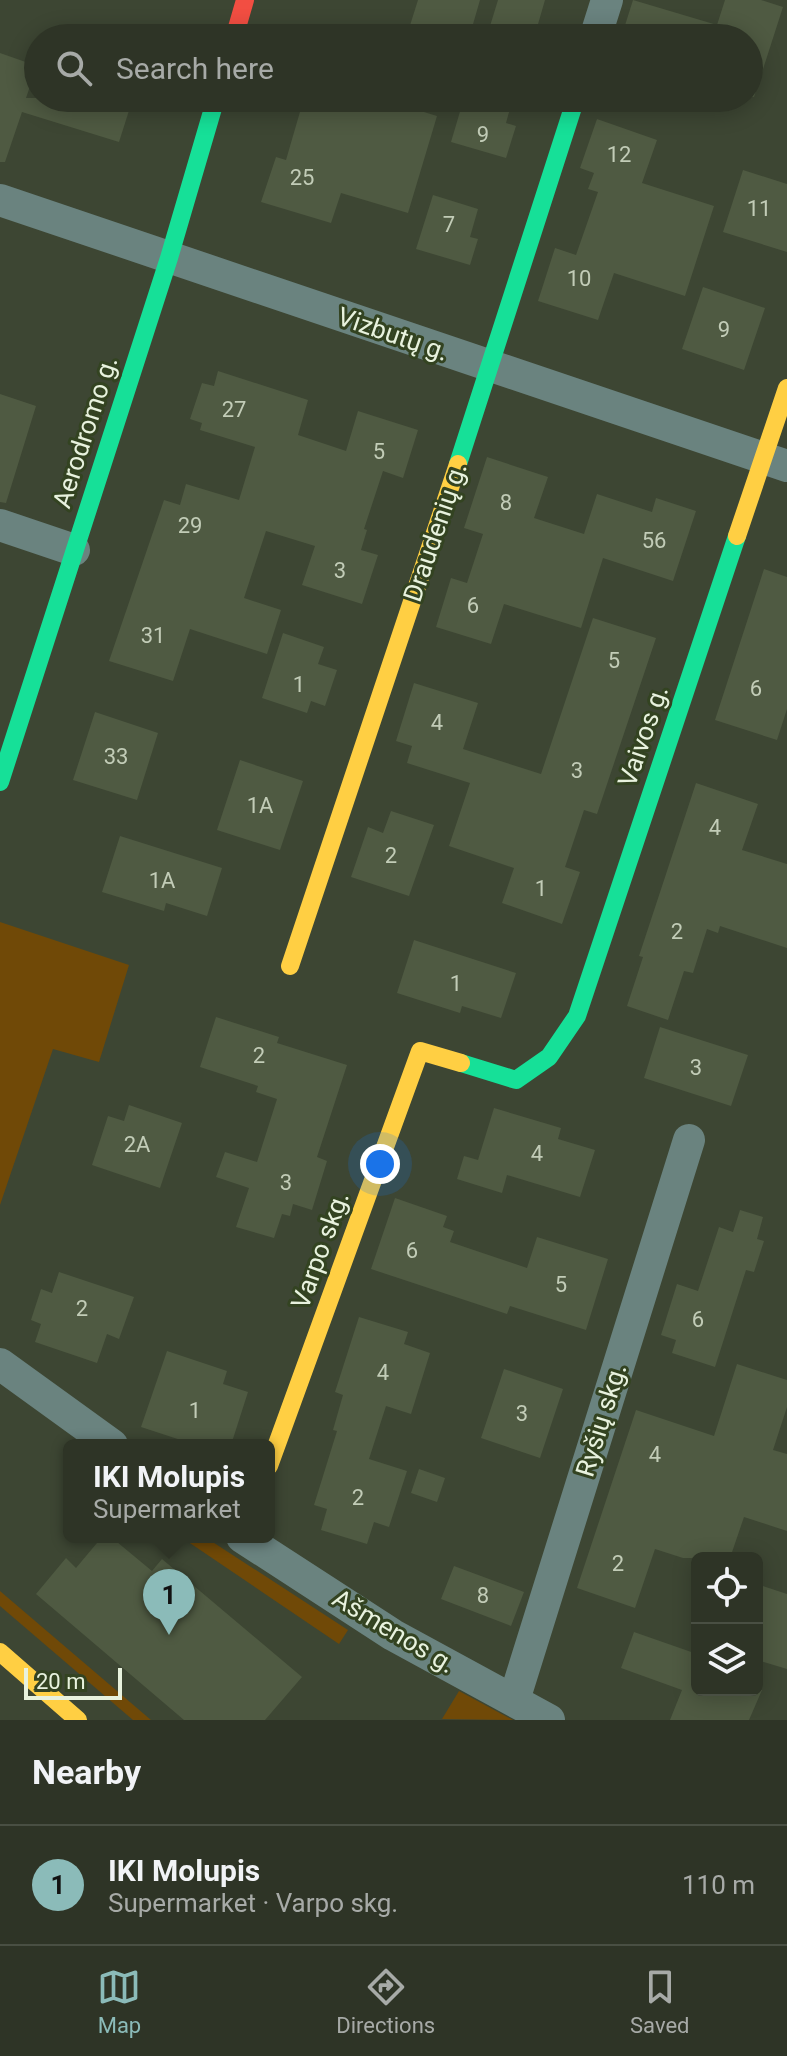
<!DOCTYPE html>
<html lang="en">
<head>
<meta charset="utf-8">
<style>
  :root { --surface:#2e3426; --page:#363c2e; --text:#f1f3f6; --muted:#a7aaa7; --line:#494f43; --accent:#8bbbb9 }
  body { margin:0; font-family:Roboto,sans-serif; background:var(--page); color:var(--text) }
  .controls { position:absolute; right:24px; bottom:24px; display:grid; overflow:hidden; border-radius:12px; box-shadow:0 4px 20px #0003 }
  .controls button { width:72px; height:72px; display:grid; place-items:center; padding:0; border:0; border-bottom:2px solid var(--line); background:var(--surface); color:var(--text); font:40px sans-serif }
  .scale { position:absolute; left:24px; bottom:20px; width:98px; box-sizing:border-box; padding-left:8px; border:4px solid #e8f2de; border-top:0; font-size:22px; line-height:28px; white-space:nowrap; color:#e8f2de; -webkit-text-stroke:6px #334321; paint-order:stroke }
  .you { position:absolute; left:380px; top:1164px; width:28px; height:28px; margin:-20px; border:6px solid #fff; border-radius:50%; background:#1a73e8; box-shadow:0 0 0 12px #1a73e833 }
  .badge { display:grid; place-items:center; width:52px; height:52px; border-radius:50%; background:var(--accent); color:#111; font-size:26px; font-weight:700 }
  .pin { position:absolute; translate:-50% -66px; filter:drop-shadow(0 2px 4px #0008) }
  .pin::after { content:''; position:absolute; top:42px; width:28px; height:24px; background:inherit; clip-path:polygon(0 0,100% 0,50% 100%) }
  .popup { position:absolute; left:63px; top:1439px; width:212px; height:104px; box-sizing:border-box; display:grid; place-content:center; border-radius:12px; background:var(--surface); filter:drop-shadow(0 2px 6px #0005); font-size:26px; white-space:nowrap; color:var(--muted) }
  .popup b { font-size:30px; color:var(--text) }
  .popup::after { content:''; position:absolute; left:50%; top:100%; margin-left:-16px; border:16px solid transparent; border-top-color:var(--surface) }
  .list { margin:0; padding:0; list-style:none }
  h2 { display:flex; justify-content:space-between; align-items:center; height:104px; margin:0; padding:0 32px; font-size:34px }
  h2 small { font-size:26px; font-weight:400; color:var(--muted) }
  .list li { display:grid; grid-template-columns:52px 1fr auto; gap:24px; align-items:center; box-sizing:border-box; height:120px; padding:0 32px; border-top:2px solid var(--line) }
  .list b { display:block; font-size:30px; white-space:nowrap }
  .list p { margin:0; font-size:26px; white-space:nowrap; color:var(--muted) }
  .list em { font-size:26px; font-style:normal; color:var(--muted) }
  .icon { flex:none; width:44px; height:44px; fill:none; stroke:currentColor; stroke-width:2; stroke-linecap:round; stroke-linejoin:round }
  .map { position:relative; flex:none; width:787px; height:1720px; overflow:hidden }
  .search { position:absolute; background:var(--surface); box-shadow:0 4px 20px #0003; left:24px; right:24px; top:24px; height:88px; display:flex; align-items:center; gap:20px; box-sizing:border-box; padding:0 28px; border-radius:44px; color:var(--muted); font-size:30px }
  .sheet { height:224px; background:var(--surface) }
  nav { display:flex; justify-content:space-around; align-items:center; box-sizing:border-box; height:112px; border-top:2px solid var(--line); background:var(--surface); font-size:22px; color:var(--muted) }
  nav a { display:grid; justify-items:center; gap:4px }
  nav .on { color:var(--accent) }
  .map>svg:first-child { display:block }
  .green { fill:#704907 }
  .building { fill:#4f5a42 }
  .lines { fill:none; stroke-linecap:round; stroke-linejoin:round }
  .street { stroke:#6a837f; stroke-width:32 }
  .fast { stroke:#16e098; stroke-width:18 }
  .slow { stroke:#ffcf43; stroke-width:18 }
  .jam { stroke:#f24e42; stroke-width:18 }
  .labels { text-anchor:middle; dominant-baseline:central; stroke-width:6; stroke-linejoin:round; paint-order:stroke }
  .number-label { font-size:22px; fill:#c2ccb7 }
  .street-label { font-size:26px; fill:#e8f2de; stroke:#334321 }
</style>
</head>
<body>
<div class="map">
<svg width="787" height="1720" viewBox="0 0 787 1720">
  <rect width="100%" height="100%" fill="#3d4633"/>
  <!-- green -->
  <path class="green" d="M0 922 129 965 99 1062 53 1049 0 1205Z
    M181 1537H205L348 1630 339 1644Z
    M0 1591 151 1720H133L0 1606Z
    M459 1691 513 1720 442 1719Z"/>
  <!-- building -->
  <path class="building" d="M418 0H480L469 38H406Z
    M498 0H545L534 38 490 26Z
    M633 0 717 25 725 0H761L783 7 754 97 749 96V38H621Z
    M0 53 37 66 26 98H133L119 142 22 112 5 162H0Z
    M304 98H378L437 116 408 213 341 193 331 223 261 202 276 157 286 160Z
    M464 98H489L511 105 506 123 516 126 506 158 451 142Z
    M597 119 657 140 642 183 714 206 685 296 614 273 598 320 538 301 555 248 576 255 598 192 588 189 594 173 580 168Z
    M743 170 787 184V252L723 232Z
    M433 195 478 209 470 237 478 239 470 265 416 249Z
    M703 287 765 308 744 370 682 349Z
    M218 371 308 400 298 435 346 451 358 411 418 430 403 478 383 471 364 529 367 530 361 550 378 555 362 604 302 585 315 546 266 531 244 598 281 610 267 654 190 629 173 681 109 661 164 500 180 505 186 484 239 500 255 447 200 430 202 423 190 419 202 383 214 386Z
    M0 394 36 406 6 503 0 502Z
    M487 457 548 477 534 518 584 534 597 494 652 512 656 498 696 511 673 581 603 558 581 628 504 604 491 644 436 627 451 578 467 583 483 534 464 528Z
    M764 569 787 577V709L777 740 715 720Z
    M593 618 656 638 597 814 584 810 565 867 580 872 562 924 502 903 514 868 449 846 470 783 407 763 412 746 396 741 414 683 478 703 463 749 541 774Z
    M283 633 324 647 318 664 337 670 325 706 311 701 307 713 262 698Z
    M95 712 158 733 137 800 73 780Z
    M240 760 303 781 280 850 217 830Z
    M696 783 758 804 742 850 787 864V948L720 926 718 933 707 929 693 973 684 971 668 1020 627 1006 643 957 639 956Z
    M391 811 434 825 409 896 351 877 368 827 383 833Z
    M120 836 222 868 207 916 166 903 164 911 102 892Z
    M414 940 516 973 501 1018 462 1006 460 1013 397 993Z
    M216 1017 279 1037 277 1043 347 1065 317 1157 327 1161 312 1210 293 1204 290 1216 282 1214 274 1238 236 1227 249 1188 216 1177 225 1152 257 1162 277 1099 256 1092 258 1086 200 1067Z
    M660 1027 748 1055 731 1106 644 1078Z
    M129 1105 182 1123 160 1188 92 1165 108 1116 124 1121Z
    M494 1108 561 1128 558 1139 595 1150 580 1197 507 1175 502 1193 457 1179 464 1156 478 1160Z
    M395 1198 447 1216 443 1227 454 1231 450 1242 527 1268 537 1237 608 1259 586 1330 510 1306 507 1314 371 1269Z
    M740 1210 763 1217 757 1239 764 1241 754 1272 746 1270 715 1367 672 1353 676 1340 661 1335 677 1284 698 1291 719 1227 733 1232Z
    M59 1272 134 1297 119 1339 107 1334 97 1363 35 1342 41 1324 31 1320 41 1289 52 1293Z
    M359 1317 408 1332 404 1344 430 1353 411 1414 386 1406 369 1459 407 1471 389 1527 374 1522 367 1544 321 1530 327 1509 314 1505 337 1431 333 1430 343 1395 335 1392Z
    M167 1351 227 1371 223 1384 248 1392 231 1445H196L141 1427Z
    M737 1364 787 1380V1407L773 1450 787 1454V1531L744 1517 730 1558H683L655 1549 635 1608 577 1588 636 1410 714 1436Z
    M504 1369 563 1389 540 1458 481 1438Z
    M419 1469 445 1478 437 1502 411 1493Z
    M102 1537H111L152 1571 162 1559 302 1677 265 1720H184L36 1594 66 1558 76 1568Z
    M454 1566 524 1592 511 1626 441 1599Z
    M757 1584 787 1594V1669L757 1660Z
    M634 1632 697 1654V1690H762L749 1720H670L682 1690 621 1668Z"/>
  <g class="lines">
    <!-- street -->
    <path class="street" d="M595 38 607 0
      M0 200 787 466
      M0 525 74 550
      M0 1364 112 1445
      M242 1537 393 1635 549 1720
      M514 1700 689 1140"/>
    <!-- fast -->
    <path class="fast" d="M458 464 576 98
      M0 782 169 258 216 98
      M461 1063 516 1080 549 1057 577 1016 737 536"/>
    <!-- slow -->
    <path class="slow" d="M737 536 787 388
      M290 966 458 464
      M269 1466 420 1051 461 1063
      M0 1652 78 1720"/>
    <!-- jam -->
    <path class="jam" d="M234 38 245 0"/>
  </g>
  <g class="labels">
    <!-- number labels -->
    <g class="number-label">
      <text x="483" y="134">9</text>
      <text x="619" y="154">12</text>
      <text x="302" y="177">25</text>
      <text x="759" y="208">11</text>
      <text x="449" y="224">7</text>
      <text x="579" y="278">10</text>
      <text x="724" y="329">9</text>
      <text x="234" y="409">27</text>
      <text x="379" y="451">5</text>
      <text x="506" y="502">8</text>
      <text x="190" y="525">29</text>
      <text x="654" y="540">56</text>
      <text x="340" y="570">3</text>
      <text x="473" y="605">6</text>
      <text x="153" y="635">31</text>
      <text x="614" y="660">5</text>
      <text x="299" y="684">1</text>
      <text x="756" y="688">6</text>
      <text x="437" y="722">4</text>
      <text x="116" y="756">33</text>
      <text x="577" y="770">3</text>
      <text x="260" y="805">1A</text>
      <text x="715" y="827">4</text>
      <text x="391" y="855">2</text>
      <text x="162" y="880">1A</text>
      <text x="541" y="888">1</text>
      <text x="677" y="931">2</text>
      <text x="456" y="983">1</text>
      <text x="259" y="1055">2</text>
      <text x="696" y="1067">3</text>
      <text x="137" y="1144">2A</text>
      <text x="537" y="1153">4</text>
      <text x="286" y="1182">3</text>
      <text x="412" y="1250">6</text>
      <text x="561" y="1284">5</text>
      <text x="82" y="1308">2</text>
      <text x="698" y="1319">6</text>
      <text x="383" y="1372">4</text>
      <text x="195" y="1410">1</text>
      <text x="522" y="1413">3</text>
      <text x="655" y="1454">4</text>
      <text x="358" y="1497">2</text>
      <text x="618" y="1563">2</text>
      <text x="483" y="1595">8</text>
    </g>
    <!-- street labels -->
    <g class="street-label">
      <text transform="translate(393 334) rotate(19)">Vizbutų g.</text>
      <text transform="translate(85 432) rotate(-72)">Aerodromo g.</text>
      <text transform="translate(435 532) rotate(-71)">Draudenių g.</text>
      <text transform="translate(643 736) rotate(-71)">Vaivos g.</text>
      <text transform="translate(320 1250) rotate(-70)">Varpo skg.</text>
      <text transform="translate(601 1420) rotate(-73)">Ryšių skg.</text>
      <text transform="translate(394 1631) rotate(31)">Ašmenos g.</text>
    </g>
  </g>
</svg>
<div class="controls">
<button><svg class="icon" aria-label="locate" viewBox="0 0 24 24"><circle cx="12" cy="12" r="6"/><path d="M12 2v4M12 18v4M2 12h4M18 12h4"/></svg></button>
<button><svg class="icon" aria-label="layers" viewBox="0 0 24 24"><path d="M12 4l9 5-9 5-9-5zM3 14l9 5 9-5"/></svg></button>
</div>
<div class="scale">20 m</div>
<div class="you"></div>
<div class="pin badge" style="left:169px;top:1635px">1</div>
<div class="popup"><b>IKI Molupis</b>Supermarket</div>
<div class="search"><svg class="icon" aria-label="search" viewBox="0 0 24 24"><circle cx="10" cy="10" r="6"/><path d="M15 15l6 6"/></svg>Search here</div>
</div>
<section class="sheet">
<h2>Nearby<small></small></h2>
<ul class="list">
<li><span class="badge">1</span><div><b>IKI Molupis</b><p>Supermarket · Varpo skg.</p></div><em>110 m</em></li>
</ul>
</section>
<nav>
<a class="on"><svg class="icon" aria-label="map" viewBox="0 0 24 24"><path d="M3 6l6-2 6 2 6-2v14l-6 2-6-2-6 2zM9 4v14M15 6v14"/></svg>Map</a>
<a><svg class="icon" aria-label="directions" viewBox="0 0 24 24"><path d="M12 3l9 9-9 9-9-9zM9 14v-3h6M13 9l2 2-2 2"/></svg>Directions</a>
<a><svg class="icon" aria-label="saved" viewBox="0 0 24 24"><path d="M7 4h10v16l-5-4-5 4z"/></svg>Saved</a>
</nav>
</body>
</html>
